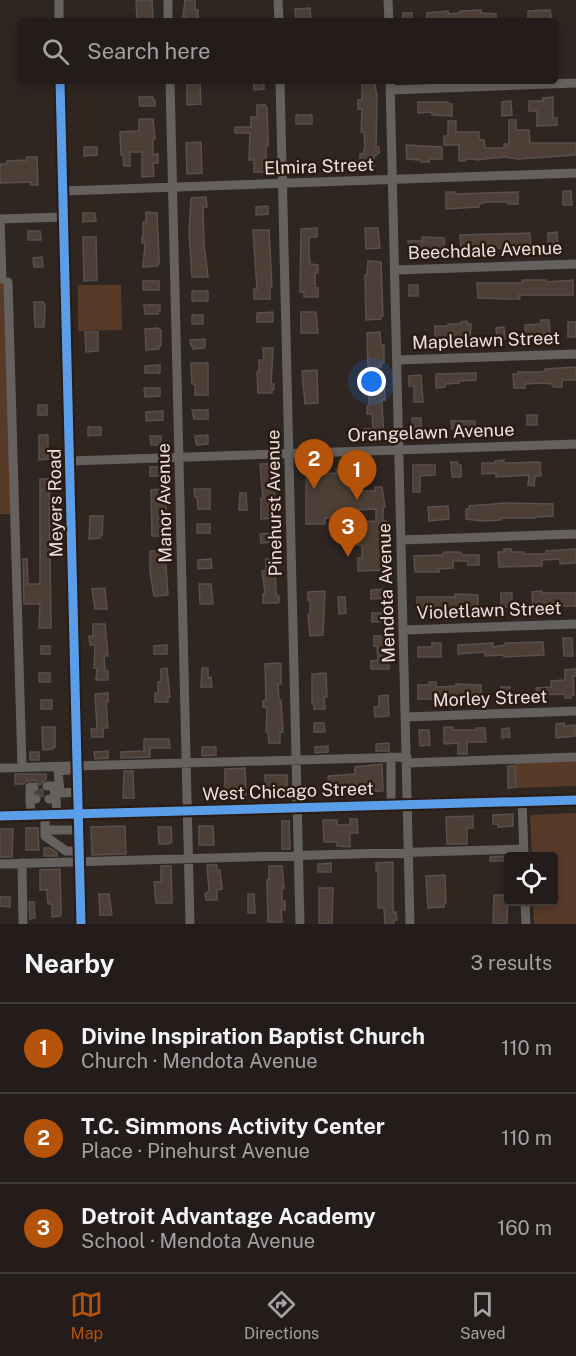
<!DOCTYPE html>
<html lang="en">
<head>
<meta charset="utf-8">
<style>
  :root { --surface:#231c1a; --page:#2f2927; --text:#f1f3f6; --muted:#a3a1a2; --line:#403a39; --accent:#b45309 }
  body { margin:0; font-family:"Public Sans",sans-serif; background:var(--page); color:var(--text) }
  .controls { position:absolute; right:18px; bottom:18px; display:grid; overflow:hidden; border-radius:6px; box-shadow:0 3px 9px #0003 }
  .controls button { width:54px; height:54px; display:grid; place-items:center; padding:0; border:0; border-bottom:2px solid var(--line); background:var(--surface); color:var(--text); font:30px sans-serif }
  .you { position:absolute; left:372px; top:382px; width:21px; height:21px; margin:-15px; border:4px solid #fff; border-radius:50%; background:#1a73e8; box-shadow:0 0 0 9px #1a73e833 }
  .badge { display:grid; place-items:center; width:39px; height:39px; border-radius:50%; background:var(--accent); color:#fff; font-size:20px; font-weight:700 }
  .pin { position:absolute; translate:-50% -50px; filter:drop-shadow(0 2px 3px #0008) }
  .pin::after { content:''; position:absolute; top:32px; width:21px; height:18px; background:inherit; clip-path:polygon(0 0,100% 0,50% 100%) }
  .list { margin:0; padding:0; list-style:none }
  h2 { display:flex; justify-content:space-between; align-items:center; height:78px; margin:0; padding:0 24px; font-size:26px }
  h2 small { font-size:20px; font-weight:400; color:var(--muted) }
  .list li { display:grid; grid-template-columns:39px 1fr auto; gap:18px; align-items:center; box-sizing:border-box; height:90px; padding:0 24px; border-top:2px solid var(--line) }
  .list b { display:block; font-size:22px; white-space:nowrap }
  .list p { margin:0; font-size:20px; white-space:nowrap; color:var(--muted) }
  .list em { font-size:20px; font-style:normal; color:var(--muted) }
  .icon { flex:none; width:33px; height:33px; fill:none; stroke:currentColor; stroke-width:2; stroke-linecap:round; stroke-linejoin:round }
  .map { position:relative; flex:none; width:576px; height:924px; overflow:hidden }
  .search { position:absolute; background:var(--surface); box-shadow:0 3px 9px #0003; left:18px; right:18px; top:18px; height:66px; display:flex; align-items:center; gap:15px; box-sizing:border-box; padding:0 21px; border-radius:6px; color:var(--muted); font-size:22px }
  .sheet { height:348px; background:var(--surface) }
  nav { display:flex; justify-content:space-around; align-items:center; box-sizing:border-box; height:84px; border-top:2px solid var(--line); background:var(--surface); font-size:16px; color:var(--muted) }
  nav a { display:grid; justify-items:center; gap:3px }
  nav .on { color:var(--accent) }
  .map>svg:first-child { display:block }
  .green { fill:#583a29 }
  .building { fill:#4d3f35; stroke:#58504c; stroke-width:1.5 }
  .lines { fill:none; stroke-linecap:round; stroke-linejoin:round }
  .minor-tunnel { stroke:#4b423e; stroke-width:9; stroke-dasharray:9 4.5; stroke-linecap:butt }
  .minor { stroke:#65615f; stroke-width:9 }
  .cycleway-casing { stroke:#2b1b12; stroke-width:13 }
  .cycleway { stroke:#5a9eea; stroke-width:9 }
  .labels { text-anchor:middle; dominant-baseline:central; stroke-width:5; stroke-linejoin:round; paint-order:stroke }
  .street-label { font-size:18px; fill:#ebe0da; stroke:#2b1b12 }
</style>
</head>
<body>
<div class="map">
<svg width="576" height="924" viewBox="0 0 576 924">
  <rect width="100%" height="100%" fill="#2f2622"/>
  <!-- green -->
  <path class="green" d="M0 283H6L13 514H0Z
    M78 285H121L122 330 78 331Z
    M576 759V786L516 788 515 761Z
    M576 813V924H534L533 902H554V856H532L530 815Z"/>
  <!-- building -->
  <path class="building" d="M136 0H152L153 21H137Z
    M185 0H195V10H198V20H185V17H183Z
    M310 8 311 21H296L295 9Z
    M481 10V13L496 14V21H427V13L448 11 449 14 460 13V11Z
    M550 10 552 21H528V11Z
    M403 13H412V21H403Z
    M254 81H264V89L254 90Z
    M362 81H375L376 93H377L376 147H379V153L374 156V168L360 169V154H363L365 147 364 132H361L362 109H358V100H362Z
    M187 84H200L201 104 187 105Z
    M139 97H153V100H155V106H140Z
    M553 97V118H557V125L537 126V111H529V101H543V98Z
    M511 101 512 115 502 116V102Z
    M418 102H448V104H452V116L432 115V112L418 113Z
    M257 105H265L267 108 268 136V146H266V172H254V160H249L250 133H235V127H251V117H257Z
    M296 115H312V124H296Z
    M139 119H153L155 139H153V155L158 154V163H153L154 176 142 177V152H130V166H124L123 155H121L120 132 139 131Z
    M509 120H516V130H529L530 143H576V155L518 159 504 157 476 160V159H465V161H459V145H444V136H448V121H456V132H479V140H484L485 148H504V144H509Z
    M201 142 202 173 187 174 186 143Z
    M406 145 442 147V159H429V162H421L420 160 407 159Z
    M84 147H97V155L84 156Z
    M27 157H37L38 185H31V182L0 183V164H7V161L27 160Z
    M563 191H571L572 205H563Z
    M446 192H455V194L518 192V204H508V202H487L479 204V207L446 209Z
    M206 197 207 207H203L204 244 208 277H192L189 232 191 198Z
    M268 206V214L256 215V207Z
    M146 212 157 213 159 255V264L157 266 143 267 145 243H142V237H143V222H146Z
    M83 213H95L96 221 83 222Z
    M317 228V237H309V252L310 264 318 265V273H315V288H318V297H304V292H300L301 229Z
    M365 228H378L380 248 366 249Z
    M253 230H269L272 287H270V299H254V289H257Z
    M28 231H40L41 240H28Z
    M557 232 558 247 548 248V233Z
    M530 233 531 248H522V245L504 246V248L461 250 460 235Z
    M83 237H96L97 280 84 281Z
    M422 237 444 238 445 254 414 253 413 251H408V241H423Z
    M42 257 43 267H34L33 258Z
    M368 261 381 262 383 316H381V319L366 320 365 275H367Z
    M522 280H546V282L573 280V295H519L520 299H510L478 298 477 283H522Z
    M143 281H159V290H143Z
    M409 285H418V296H409Z
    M192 291H208V301H192Z
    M34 302H43L45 305 44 327H35Z
    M144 305H160V311H158V314H145Z
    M273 312V322H257V313Z
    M301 312H316L318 333H301Z
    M192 315H203V324H192Z
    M541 320H549L550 333H545V335L525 336V325L541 324Z
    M467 321 468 324H471L470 341 435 342V326H448V324H461V322Z
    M568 322H576V337H568Z
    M504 327 505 339 497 340 496 328Z
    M158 328 161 330V346H159V349L146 350 145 329Z
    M85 332H98V351L86 352Z
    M380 332 381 345H384V363H381V367H368L367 333Z
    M205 339V348L193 349V346H191L190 340Z
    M263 348H273L271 384H274V389L272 390V393H258L257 372H259V360H264Z
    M191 363H208V395H195V384H192Z
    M160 365V373H145V366Z
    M576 367V380H562V387H553V384L540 383 525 384V388H514L513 374H518V372H540L545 371V369Z
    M317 370 318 403 305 404 302 371Z
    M476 373V380L459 381V383L445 384V387L436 388V374Z
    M421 375 423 402H414V386H409V376Z
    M369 381H384L385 400H382V404L384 439H365L364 429H373L372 414H367V406H369Z
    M144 388H160V396L145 397Z
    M38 405H47V415H38Z
    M192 410H208V419H194Z
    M163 411V420L146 421V412Z
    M527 415H537V425H527Z
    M412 418H421V429L413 430Z
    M451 421H475V427L452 429Z
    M88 427H101V435L88 436Z
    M39 435H48V459L39 460Z
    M208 435V444L197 445 196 443 195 436Z
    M150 436H161V445H151Z
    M504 460V463L540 462 541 476H535L534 486 528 485 529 475 496 477V473L482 474V463H495V461Z
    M451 462H457L458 465H461V477H452Z
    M260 464H274L275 518 261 519V498H263Z
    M368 465V477L352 479V491H375V487H382L385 507H383V521H386V529H383L384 562 387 561 388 570 358 571V558H362V545H352V535H359L358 522 376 521V509L352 510V518H325V524H306V469L322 468V474L337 473 336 469H340V466Z
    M413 465H435V475L420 476V492H413Z
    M150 467H160V476H150Z
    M40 479H49L51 628H39L40 604H24L23 559H27L28 584H40Z
    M165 489 167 536H152L151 490Z
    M194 489H210V509H198L197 497H195Z
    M240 493H246L247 510H239Z
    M506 503 553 504V516L535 517V518H501V520L482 521 466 519V509H469V506Z
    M448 506 449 519 429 521 428 507Z
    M90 516H103L102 535H100V538L89 539Z
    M197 524H210V533H197Z
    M278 533 279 542 261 543 260 534Z
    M504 549H511V552H524V554H546V551L576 549V563L560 564V559L542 560V566L499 567 498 552H504Z
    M150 551H165L168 595 154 596 150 572Z
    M444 552H460L463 555H479V565H468L467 561H453V568L439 569V572H415L414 556 442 555Z
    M211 559 212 568 198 569V560Z
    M266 559H275L276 594 279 596V602L277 603H263V594H265L262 571H266Z
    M199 584H211L213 604H200Z
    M105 588 107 609H95L92 589Z
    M389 589V598L371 599V590Z
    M325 591 323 635 310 636 308 615H310V600H308V592Z
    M542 591V593H576V606H542V609H533L532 592Z
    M501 593H512V607H501Z
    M455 594 478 595V611H417V597H455Z
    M338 597H345L346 613 339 614Z
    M372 613H389V621L372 622Z
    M93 624H105L108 656H104L105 671H108V680H96L97 668H94L95 645H90L89 636H93Z
    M374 636H390V645H387L389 669H371V661L378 660 377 646H374Z
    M563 638H572L573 656H564Z
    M543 642 544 655 504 657V655L485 656V652L458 654V645L493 643V647L505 645V643Z
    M432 643H441V657H418V647H432Z
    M167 645V654H154V646Z
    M41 646H50V654H41Z
    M279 663 281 664V684H278L279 700H281L283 732H280V743H269L268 732H266L267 708 263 707V701L266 700 265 664Z
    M167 668 170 697H168V702H155V693H158V682L161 681V669Z
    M202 668H208V678L211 677 212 687H201Z
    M576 669V676H573L574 695 571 696V698H565V694L537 695 536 688 551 687V681L565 680V670Z
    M39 673H50V682H39Z
    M326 673 327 697H324L325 709H314V704H312V674Z
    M429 682H436V686L439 687 456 686V684L481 685V699H418V685H430Z
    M501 687H510V697H502Z
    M108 693V702H106L108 728H103V737H92L91 729H97L95 694Z
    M388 695 389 716 375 717 374 707H379V696Z
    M41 700H52V709H41Z
    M314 723H324L325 732H314Z
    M564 723V726L575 725V736L556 738V724Z
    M42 727H55V747H53V749L43 750Z
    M444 727H453V730H476V728H485L486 742H467V754H458V743L444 744Z
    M509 728 510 737 502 738V729Z
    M419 730H429L430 745 420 746Z
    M144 739H169L170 748H150V757L121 758V752L144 751Z
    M389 743V751H376V744Z
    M328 746V752L315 753V747Z
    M202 747H216V755L202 756Z
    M108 751V758L95 759 94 752Z
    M30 752H39V760H30Z
    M382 764 383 791 329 793 328 776 355 774V767Z
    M508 766H515L516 787 508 788Z
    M245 768 246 795H225V769Z
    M124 771H133L134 798H123Z
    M15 774H46V779L40 785 34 780 27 781 24 784H15Z
    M265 775H287V794L266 795Z
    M513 814V826L498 827V824H493V815Z
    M473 816V828H467V844H447L446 817Z
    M350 819H357L358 833H350V847L337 846V842H324L323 820H337V825H350Z
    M282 821H289L290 849H282Z
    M125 826 126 854 92 855 91 827Z
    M199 826H213L214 845H199Z
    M158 827H171L172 842 168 844H159Z
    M26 828H38L39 850H26Z
    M0 829H13L12 857H0Z
    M44 848H50L57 853V856H44Z
    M506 856V861H490V857Z
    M393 862V912H396L397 920H394V924H385L384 908H378V871H376V863Z
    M331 863V872H318V864Z
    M207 865H217V870H220L222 889 217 890V900H206L205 894 209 891Z
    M161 866H171L172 903H156L154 882H161Z
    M269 866H282L284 888H282V901H285V910H281L282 922H268L267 880H269Z
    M60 869 61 914 60 916 52 917V904H48L47 890H40V870Z
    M445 875 446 903H444V907L428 908 426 876Z
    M319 888H333L332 924H319Z
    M99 894H109L112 915H100Z
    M248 894H254L255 913H248Z
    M494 895H508L507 924H493Z
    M0 897H10V907L0 906Z
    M29 902H34L35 918 30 919Z"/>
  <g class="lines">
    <!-- minor-tunnel -->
    <path class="minor-tunnel" d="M35 793H48"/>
    <!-- minor -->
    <path class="minor" d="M59 0V21
      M168 0V21
      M278 0 279 21
      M388 0 389 21
      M60 81 81 924
      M170 81 190 924
      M280 81 300 924
      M390 81 410 924
      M391 90 576 83
      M63 191 576 173
      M0 219 63 217
      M395 270 576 264
      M0 279H2L0 219
      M8 282 22 767
      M397 360 576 354
      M70 461 576 444
      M401 540 576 534
      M404 630 576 624
      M406 717 576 711
      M391 757V805
      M407 763 576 757
      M0 768 407 757
      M69 770 58 771 60 793 78 792
      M47 786H54L55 796
      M30 799V787H34
      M49 799H56L57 814
      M522 801 524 856
      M45 814V836L66 851H79
      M31 815 30 799H36
      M0 816 576 800
      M45 830H79
      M22 863 23 924
      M0 864 524 849
      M525 902 526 924"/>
    <!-- cycleway casing -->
    <g class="cycleway-casing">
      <path id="cycleway" d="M60 81 81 924
        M0 816 576 800"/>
    </g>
    <!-- cycleway -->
    <use href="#cycleway" class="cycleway"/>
  </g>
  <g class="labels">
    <!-- street labels -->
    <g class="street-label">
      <text transform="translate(319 166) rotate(-2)">Elmira Street</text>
      <text transform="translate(485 250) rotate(-2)">Beechdale Avenue</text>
      <text transform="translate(486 340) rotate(-2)">Maplelawn Street</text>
      <text transform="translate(431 432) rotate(-2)">Orangelawn Avenue</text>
      <text transform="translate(55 503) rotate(-91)">Meyers Road</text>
      <text transform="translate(164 503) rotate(-91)">Manor Avenue</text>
      <text transform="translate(274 503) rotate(-91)">Pinehurst Avenue</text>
      <text transform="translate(386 593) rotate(-92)">Mendota Avenue</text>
      <text transform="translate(489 610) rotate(-2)">Violetlawn Street</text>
      <text transform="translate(490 698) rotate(-2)">Morley Street</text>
      <text transform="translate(288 791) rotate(-2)">West Chicago Street</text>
    </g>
  </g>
</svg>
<div class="controls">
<button><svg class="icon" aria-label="locate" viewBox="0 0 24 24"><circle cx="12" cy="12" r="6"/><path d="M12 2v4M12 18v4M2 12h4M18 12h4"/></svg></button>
</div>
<div class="you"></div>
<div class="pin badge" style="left:357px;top:500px">1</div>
<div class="pin badge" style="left:314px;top:489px">2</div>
<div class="pin badge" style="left:348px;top:557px">3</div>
<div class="search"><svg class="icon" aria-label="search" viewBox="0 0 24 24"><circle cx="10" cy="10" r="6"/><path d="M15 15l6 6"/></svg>Search here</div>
</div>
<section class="sheet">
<h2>Nearby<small>3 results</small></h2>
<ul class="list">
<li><span class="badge">1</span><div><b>Divine Inspiration Baptist Church</b><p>Church · Mendota Avenue</p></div><em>110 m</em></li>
<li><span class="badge">2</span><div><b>T.C. Simmons Activity Center</b><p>Place · Pinehurst Avenue</p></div><em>110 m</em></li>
<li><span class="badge">3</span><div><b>Detroit Advantage Academy</b><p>School · Mendota Avenue</p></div><em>160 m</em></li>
</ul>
</section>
<nav>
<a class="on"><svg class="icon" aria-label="map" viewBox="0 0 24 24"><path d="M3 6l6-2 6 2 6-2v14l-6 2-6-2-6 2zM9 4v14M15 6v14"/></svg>Map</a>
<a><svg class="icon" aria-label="directions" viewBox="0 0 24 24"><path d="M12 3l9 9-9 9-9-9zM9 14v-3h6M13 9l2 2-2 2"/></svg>Directions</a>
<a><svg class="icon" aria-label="saved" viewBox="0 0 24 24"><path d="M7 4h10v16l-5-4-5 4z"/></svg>Saved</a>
</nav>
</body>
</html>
